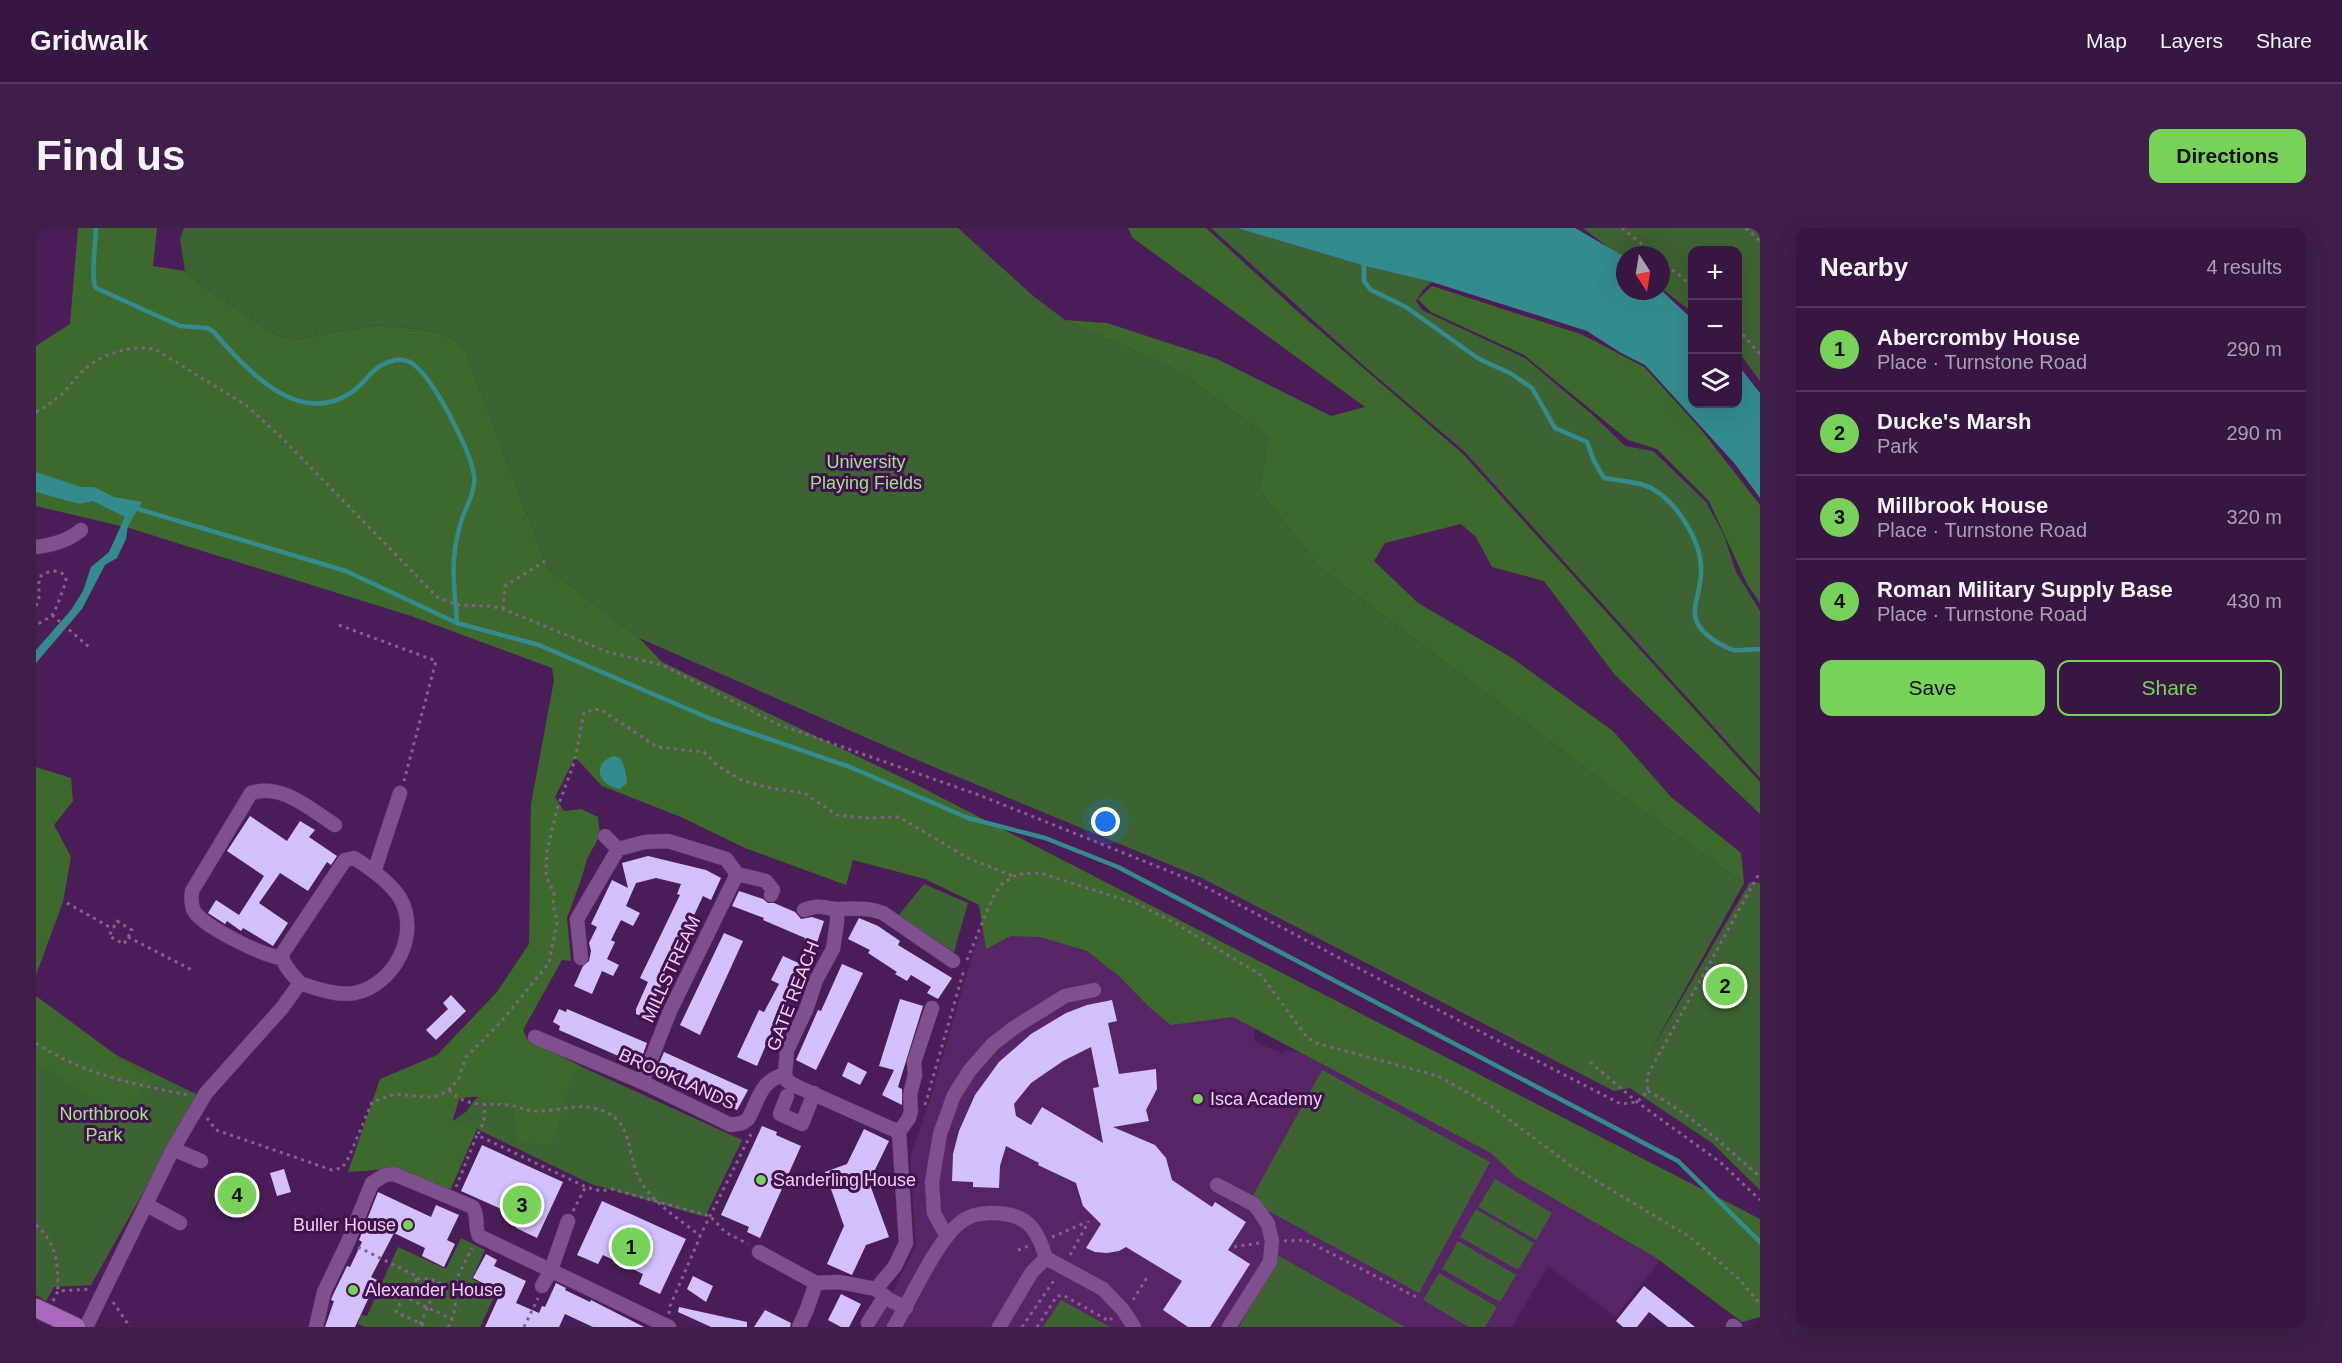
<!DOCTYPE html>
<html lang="en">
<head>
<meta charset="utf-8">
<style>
  :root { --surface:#381642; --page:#3f1f49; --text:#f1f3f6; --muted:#ab9fb2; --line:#52355b; --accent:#78d158 }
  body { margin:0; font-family:Arial,sans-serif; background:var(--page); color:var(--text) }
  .controls { position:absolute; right:18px; top:18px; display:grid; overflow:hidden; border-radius:12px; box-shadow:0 6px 24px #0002 }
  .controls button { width:54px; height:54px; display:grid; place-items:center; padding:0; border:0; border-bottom:2px solid var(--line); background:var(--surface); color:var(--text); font:30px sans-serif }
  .compass { position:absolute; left:1580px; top:18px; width:54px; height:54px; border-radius:50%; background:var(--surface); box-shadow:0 6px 24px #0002; rotate:168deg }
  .you { position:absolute; left:1070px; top:594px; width:21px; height:21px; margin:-15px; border:4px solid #fff; border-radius:50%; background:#1a73e8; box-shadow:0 0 0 9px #1a73e833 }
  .badge { display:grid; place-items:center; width:39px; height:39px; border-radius:50%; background:var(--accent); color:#111; font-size:20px; font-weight:700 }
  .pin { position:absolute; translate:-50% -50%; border:3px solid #fff; box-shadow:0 2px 6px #0006 }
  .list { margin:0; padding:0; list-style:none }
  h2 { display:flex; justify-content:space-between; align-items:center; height:78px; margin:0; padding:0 24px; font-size:26px }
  h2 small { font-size:20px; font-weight:400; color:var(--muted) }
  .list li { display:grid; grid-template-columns:39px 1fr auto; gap:18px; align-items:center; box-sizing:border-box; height:84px; padding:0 24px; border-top:2px solid var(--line) }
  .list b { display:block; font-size:22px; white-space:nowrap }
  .list p { margin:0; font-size:20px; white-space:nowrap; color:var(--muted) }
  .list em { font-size:20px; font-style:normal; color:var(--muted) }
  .actions { display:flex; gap:12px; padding:18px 24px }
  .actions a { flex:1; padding:14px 0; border:2px solid var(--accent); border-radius:12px; text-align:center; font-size:21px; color:var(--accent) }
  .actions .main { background:var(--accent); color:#111 }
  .icon { flex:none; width:33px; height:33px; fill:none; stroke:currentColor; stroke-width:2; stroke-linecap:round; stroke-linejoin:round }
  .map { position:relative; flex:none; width:1724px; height:1099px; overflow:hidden; border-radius:12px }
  header { display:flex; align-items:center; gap:36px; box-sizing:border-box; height:84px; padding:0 30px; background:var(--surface); border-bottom:2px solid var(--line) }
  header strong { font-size:28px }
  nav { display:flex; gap:33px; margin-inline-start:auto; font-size:21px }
  .intro { display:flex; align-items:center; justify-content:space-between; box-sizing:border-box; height:144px; padding:0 36px }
  h1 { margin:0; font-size:42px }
  .button { padding:15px 27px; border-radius:12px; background:var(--accent); color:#111; font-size:21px; font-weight:700 }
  main { display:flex; gap:36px; padding:0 36px }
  aside { flex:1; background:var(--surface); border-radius:12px; box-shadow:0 6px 24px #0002 }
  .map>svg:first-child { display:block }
  .built { fill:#572465 }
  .green { fill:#3e6332 }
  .forest { fill:#3d692d }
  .water { fill:#348b8e }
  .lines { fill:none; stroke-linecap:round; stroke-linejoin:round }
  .stream { stroke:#348b8e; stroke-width:4.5 }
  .building { fill:#d3c1ff; fill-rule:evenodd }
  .minor-casing { stroke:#653b70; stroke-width:15 }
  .major-casing { stroke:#653b70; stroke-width:20 }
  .path { stroke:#865f91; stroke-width:3; stroke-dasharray:3 4.5; stroke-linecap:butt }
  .minor { stroke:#80508e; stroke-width:14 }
  .major { stroke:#ab69be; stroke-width:18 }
  .poi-dot { fill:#78d158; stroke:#40114c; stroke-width:2 }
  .labels { text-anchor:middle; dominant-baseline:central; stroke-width:6; stroke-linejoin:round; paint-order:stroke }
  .park-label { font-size:18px; fill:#a1e18c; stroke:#40114c }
  .street-label { font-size:18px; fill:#ecd1f4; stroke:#40114c }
  .poi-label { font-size:18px; fill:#ecd1f4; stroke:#40114c; text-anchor:start }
</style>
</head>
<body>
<header>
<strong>Gridwalk</strong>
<nav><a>Map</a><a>Layers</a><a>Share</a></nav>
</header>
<div class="intro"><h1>Find us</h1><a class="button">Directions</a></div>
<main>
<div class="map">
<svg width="1724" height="1099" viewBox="0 0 1724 1099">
  <rect width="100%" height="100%" fill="#4b1d58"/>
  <!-- built -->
  <path class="built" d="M962 666 1217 791 1219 814 1245 825 1250 822 1295 830 1638 1015 1579 1089 1512 1038 1476 1099H839L880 1018 874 929 893 875 939 718Z"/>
  <!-- green -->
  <path class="green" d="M148 0H922L996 67 1029 92 1143 143 1232 209 1224 263 1282 338 1582 565 1708 655 1613 826 1714 654 1724 655V962L1676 915 1594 860 1578 863 1166 650 886 534 603 410 512 341 430 125 419 112 400 104 382 101 338 97 262 111 240 107 171 61 149 43 144 11Z
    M1175 0H1201L1329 38 1396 54 1387 62 1380 73 1386 82 1489 130 1559 189 1589 218 1617 223 1670 274 1688 307 1700 344 1724 383V550L1429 224 1328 138Z
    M1547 0H1724V153L1702 123V22H1656V84L1625 60V27H1589V32Z
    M888 656 932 675 918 724 862 688Z
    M0 788 162 867 55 1057 18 1059 10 1073 0 1067Z
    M491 812 544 838 706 912 669 989 555 956 441 901 417 893 431 883 439 871 449 866Z
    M1286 842 1454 934 1383 1065 1214 973Z
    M1459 951 1516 985 1500 1012 1442 979Z
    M1440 981 1498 1015 1482 1042 1424 1009Z
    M425 1010 449 1022 436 1051 461 1063 444 1099H329L322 1096 325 1087 331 1088 362 1019 410 1041Z
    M1422 1013 1480 1047 1464 1074 1406 1041Z
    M1243 1028 1369 1099H1203Z
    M1403 1045 1461 1079 1449 1099H1433L1387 1072Z
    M1025 1072 1074 1099H1007Z"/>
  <!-- forest -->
  <path class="forest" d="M42 0H121L117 38 149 43 171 61 240 107 262 111 338 97 382 101 400 104 419 112 430 125 512 341 603 410 626 434 875 554 1724 991V1089L1706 1094 1619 1029 1480 949 1455 925 1197 789 1135 797 1113 779 1084 749 1051 723 1004 709 975 708 950 721 943 677 889 651 817 632 810 657 709 620 645 589 566 558 539 529 519 569 528 583 545 581 562 589 564 607 551 631 545 652 531 690 535 733 526 732 487 802 491 811 544 838 534 854 516 918 482 914 478 883C460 872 444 865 423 871L417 892 441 901 413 965 354 941 312 944 344 851 401 827 461 764 493 716 495 576 518 452 516 440 375 388 93 300 0 278V118L34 96Z
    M1092 0H1170L1261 83 1426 225 1724 554V586L1579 447 1508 353 1456 339 1440 309 1425 296 1349 315 1338 333 1382 375 1476 430 1577 503 1635 569 1705 625 1708 655 1582 565 1282 338 1224 263 1232 209 1143 143 1029 92 1071 95 1181 131 1295 188 1329 179 1097 10Z
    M1396 58 1547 107 1608 139 1663 199 1724 277V375L1711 356 1673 273 1621 221 1592 212 1488 127 1395 84 1382 71Z
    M0 539 35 550 37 573 18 597 35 629 27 674 0 747Z
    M0 768 114 852 88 891 0 833Z"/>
  <!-- water -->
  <path class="water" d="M1201 0H1539L1589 29V63L1625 62 1656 91V176H1702V137L1724 165V270L1699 236 1609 137 1585 125 1551 103 1396 54 1329 38Z
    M0 244 45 259H58L78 269 106 274 92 298 90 311 81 330 69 337 46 381 0 435V422L35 382 47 363 55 339 73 324 89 289 57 273 44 276 0 264Z
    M578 528 584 530C589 538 590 546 591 555L584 561C562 558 555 535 578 528Z"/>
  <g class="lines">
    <!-- stream -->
    <path class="stream" d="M60 0C60 13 54 52 60 60L144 98 171 100 177 103C208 139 260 199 313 166 330 156 335 138 356 133 363 131 371 132 377 136 398 151 434 222 438 247 440 263 431 277 426 291 422 303 419 318 418 331 416 352 420 374 421 395
      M1328 32V53L1335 62 1370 79 1443 131 1474 145 1496 160 1519 200 1551 214 1558 233 1568 250C1583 253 1603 253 1617 261 1642 276 1667 315 1665 345 1665 357 1660 370 1659 381 1656 401 1681 416 1697 422 1702 423 1717 421 1724 421
      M99 280 310 343 421 395 503 417 675 491 814 539 932 590 1009 610 1082 639 1642 933 1724 1014"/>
  </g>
  <!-- building -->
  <path class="building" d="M214 588 251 613 264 593 279 602 273 609 301 628 295 637 291 634 272 663 244 645 223 675 252 695 237 718 207 700 205 703 191 693 189 696 172 685 180 672 203 687 228 648 191 623Z
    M612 628 670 642 685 650 675 672 667 668 610 790 600 786V781L612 754 604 750 644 667 641 666 645 656 620 650 600 655 590 678 604 685 597 698 585 692 575 712 579 714 571 731 583 737 577 748 566 743 556 766 538 758 547 738 553 733 555 723 553 715 561 699 555 696 576 652 592 660 586 635Z
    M703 663 727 671 732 675H738L759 684 765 691 776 689 788 693 780 718 768 714 769 710 727 692 728 690 696 678Z
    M823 690 842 698 864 713 862 717 916 750 902 771 891 765 895 759 875 747 871 753 859 746 861 744 832 725 834 722 812 711Z
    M688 705 707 713 664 807 644 797Z
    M747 728 769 738 741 791 721 838 701 829 723 782 728 784 743 756 735 752Z
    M806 736 827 745 780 842 760 832 782 782 785 783Z
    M415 767 430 783 400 812 390 802 412 781 407 775Z
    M864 771 887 778 862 859 866 861V877L846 867 858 842 843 838Z
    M1076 772 1081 793 1072 795 1083 846 1120 841 1121 861 1110 882 1113 893 1077 899 1119 917 1130 930 1136 952 1176 979 1179 974 1210 994 1192 1022 1214 1036 1174 1099H1152L1127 1082 1146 1053 1090 1019 1083 1023 1071 1025 1059 1024 1050 1020 1065 996 1047 978 1040 955 1002 937 1003 935 970 918 964 938 963 960 937 959V954L916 953 917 926 923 903 939 867 963 834 995 806 1030 785 1051 777ZM1055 819 1063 859 1057 860 1067 915 1006 879 995 897 980 888 978 876 995 855 1027 833Z
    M523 781 530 784 531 781 611 815 603 837 523 802 524 798 517 794Z
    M628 824 712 862 701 882 619 845Z
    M812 834 831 844 824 857 806 848Z
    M726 898 741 904 740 907 765 918 724 1010 711 1004 713 999 685 987Z
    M828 901 853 913 833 954 853 1009 830 1017 816 1047 791 1036 808 998 789 944 811 936Z
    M446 917 527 954 501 1010 480 1000 485 990 425 963Z
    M248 941 255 964 241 968 234 945Z
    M342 964 395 989 400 977 423 987 411 1012 419 1016 408 1039 386 1028 389 1020 358 1005 335 1049 341 1052 319 1099H289L298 1073 295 1072 297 1067 311 1038 314 1039 326 1014 323 1012Z
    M566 973 650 1011 624 1066 603 1056 607 1046 567 1027 562 1036 541 1027Z
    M450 1026 461 1032 458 1038 490 1053 480 1075 503 1085 506 1078 509 1079 520 1055 530 1060 529 1062 554 1074 555 1072 608 1099H557L529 1086 523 1099H449L465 1064 437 1050Z
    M657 1048 677 1058 670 1074 651 1061Z
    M1608 1058 1659 1099H1632L1613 1084 1601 1099H1587L1580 1093Z
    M805 1066 825 1076 813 1099H805L792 1092Z
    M643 1079 711 1094V1099H675L642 1084Z
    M729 1082 755 1095 754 1099H718Z"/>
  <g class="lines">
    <!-- minor casing -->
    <g class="minor-casing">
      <path id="minor" d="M0 319C17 317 32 313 45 302
        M569 608 582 621
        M338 644 364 565
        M701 646 730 653 737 662 735 667
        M768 682C787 676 784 680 802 681 818 681 831 679 847 685L917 733
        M246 730C225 727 175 702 160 686 155 680 155 671 156 663L215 565C246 555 274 581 299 597
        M545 730 541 691 582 621 609 614 632 613 690 631 701 646 634 783 606 854
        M499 809 606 854 695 897 706 895 712 891C724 870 723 854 749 846
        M751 868 744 886 766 896 778 865
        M863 904 873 890 875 883 874 867 879 847 878 834 896 780
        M137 921 165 933
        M1181 957 1219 977 1232 996 1236 1013 1234 1034 1193 1099
        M111 977 144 995
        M910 1007 898 985 896 954 904 906 918 867 934 842 957 816 979 799 1029 768 1058 762
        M723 1024 780 1055
        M1010 1030 1067 1061 1087 1082 1098 1099
        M780 1055 803 1054 840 1061 859 1038 870 1015 863 904 762 859 751 853 749 846 751 822 770 782 780 752 797 721 801 694V681
        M506 1058 515 1042 532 993
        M840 1061 852 1071 870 1080
        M832 1095 849 1068
        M1697 1098 1699 1099
        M50 1099 137 921 170 865 246 780 264 755C257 747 246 737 246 726L309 632 318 630C334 640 354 654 364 670 385 706 358 757 319 765 301 768 281 761 264 755
        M280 1099 288 1064 312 1014 336 955 349 947 358 946 437 979C443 989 438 998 443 1008L633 1099
        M763 1099 771 1081 780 1055
        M858 1099C875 1071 901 1012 925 994 937 984 954 984 969 986 995 989 1003 1007 1010 1030L996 1044 963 1099"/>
    </g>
    <!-- major casing -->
    <g class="major-casing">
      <path id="major" d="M0 1080 40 1099"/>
    </g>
    <!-- path -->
    <path class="path" d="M1586 0 1619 27
      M1710 0 1724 13
      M1625 32 1656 58
      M1702 101 1724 126
      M0 184C7 180 14 176 20 171 31 163 39 150 49 141 66 125 97 117 119 121L211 178 247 211 401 369 421 377 454 378 467 381 572 424 626 437 741 496 943 567 1160 654 1379 770 1585 876 1601 874 1612 863 1611 848 1724 644
      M0 378 3 370V350C9 343 27 338 30 352 30 354 19 385 16 387 12 391 4 394 0 398
      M467 381 469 358 509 333
      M16 387 53 419
      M303 397 400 433 368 553
      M31 675 77 701
      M81 693 96 702 88 716 73 708Z
      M92 709 156 742
      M931 732 951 683 959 665 967 655 982 646 1004 645 1102 676 1139 695 1225 747 1270 808 1280 815 1402 848 1455 878 1534 937 1654 1009 1703 1051 1724 1076
      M0 815C46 846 100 857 153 867
      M1554 834 1601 874 1684 934 1724 972
      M413 862C430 880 449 875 472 877 486 879 490 884 508 883 523 882 542 876 558 880 600 890 589 925 604 952 617 976 644 991 664 1008L715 906
      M1612 863C1653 885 1689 918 1724 949
      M889 877 928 742
      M171 890 180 902 296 942 306 940 313 929 336 874 360 866 390 869 402 868 413 862 423 850 430 829 465 794 513 735 521 694 517 676 518 665 510 648 511 623 521 581 539 532 548 484 564 481 621 519 668 524 682 538 707 553 735 560 768 565 801 587 829 590 863 589 932 630 977 648
      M442 906 448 893 449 876
      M420 959 441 907 550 959 565 963 576 961 674 988 689 1004 712 1016
      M537 983 549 960
      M0 997C21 1016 22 1035 22 1063
      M1016 1009 1051 994
      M1248 1013 1269 1012 1382 1070
      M322 1019 378 1047 381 1051C396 1049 404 1054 415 1062L436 1020
      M1198 1019 1223 1015
      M982 1022 993 1018
      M1034 1027 1053 993
      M381 1051 369 1064 360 1084 392 1099
      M367 1068 416 1091
      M1097 1072 1112 1048
      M17 1073 22 1063 55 1061
      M77 1074 94 1099
      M633 1086 634 1078 664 1009
      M384 1096 403 1054
      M412 1099C418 1088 423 1074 415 1062
      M488 1099 502 1070
      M986 1099 1019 1051
      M1001 1099 1021 1068 1027 1067 1073 1093 1076 1090"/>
    <!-- minor -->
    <use href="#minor" class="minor"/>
    <!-- major -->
    <use href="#major" class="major"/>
  </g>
  <!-- markers -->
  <g class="poi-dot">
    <circle cx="1162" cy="871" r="6"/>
    <circle cx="725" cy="952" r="6"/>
    <circle cx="372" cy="997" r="6"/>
    <circle cx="317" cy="1062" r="6"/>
  </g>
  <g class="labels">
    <!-- park labels -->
    <g class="park-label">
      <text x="830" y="234">University<tspan x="830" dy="21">Playing Fields</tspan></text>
      <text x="68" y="886">Northbrook<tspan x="68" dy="21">Park</tspan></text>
    </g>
    <!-- street labels -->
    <g class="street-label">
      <text transform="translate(635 741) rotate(-65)">MILLSTREAM</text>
      <text transform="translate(757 768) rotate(-69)">GATE REACH</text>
      <text transform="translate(641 851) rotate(24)">BROOKLANDS</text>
    </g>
    <!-- poi labels -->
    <g class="poi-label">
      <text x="1174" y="871">Isca Academy</text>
      <text x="737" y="952">Sanderling House</text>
      <text x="360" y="997" text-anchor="end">Buller House</text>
      <text x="329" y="1062">Alexander House</text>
    </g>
  </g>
</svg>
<div class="controls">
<button>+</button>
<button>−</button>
<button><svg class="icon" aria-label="layers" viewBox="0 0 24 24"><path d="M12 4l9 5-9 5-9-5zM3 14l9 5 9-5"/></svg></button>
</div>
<svg class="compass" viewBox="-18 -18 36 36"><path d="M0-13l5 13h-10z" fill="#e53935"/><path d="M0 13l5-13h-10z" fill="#ab9fb2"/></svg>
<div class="you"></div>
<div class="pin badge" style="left:595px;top:1019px">1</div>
<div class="pin badge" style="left:1689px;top:758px">2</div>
<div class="pin badge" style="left:486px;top:977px">3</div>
<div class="pin badge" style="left:201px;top:967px">4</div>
</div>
<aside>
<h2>Nearby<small>4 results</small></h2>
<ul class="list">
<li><span class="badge">1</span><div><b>Abercromby House</b><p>Place · Turnstone Road</p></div><em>290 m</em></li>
<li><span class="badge">2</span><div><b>Ducke's Marsh</b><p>Park</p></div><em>290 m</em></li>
<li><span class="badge">3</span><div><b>Millbrook House</b><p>Place · Turnstone Road</p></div><em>320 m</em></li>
<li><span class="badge">4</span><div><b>Roman Military Supply Base</b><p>Place · Turnstone Road</p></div><em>430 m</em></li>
</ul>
<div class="actions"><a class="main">Save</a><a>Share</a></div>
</aside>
</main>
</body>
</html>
